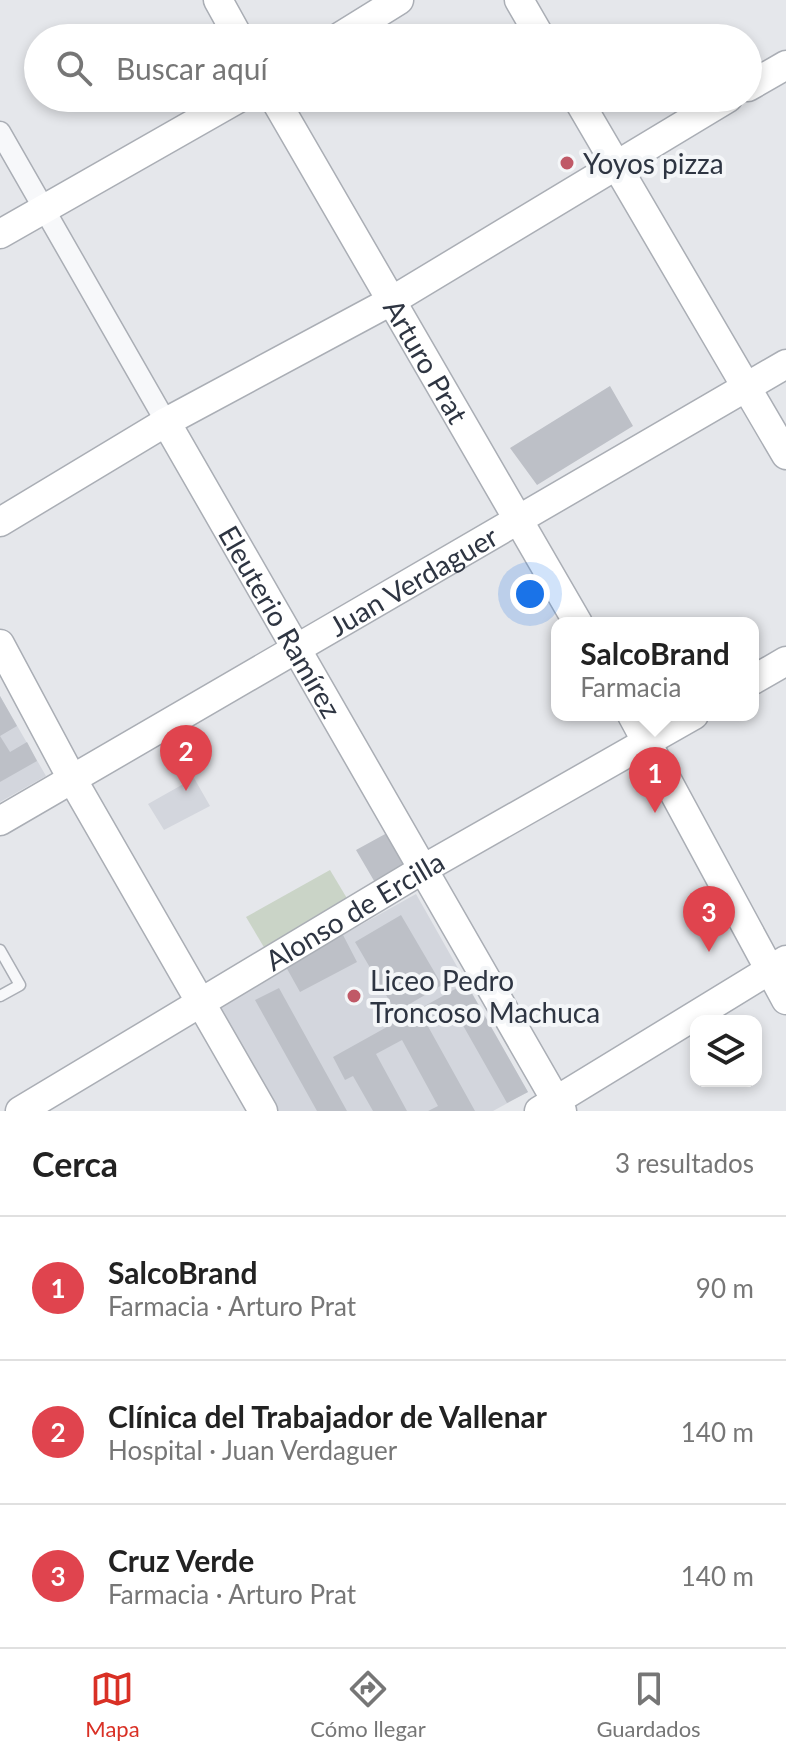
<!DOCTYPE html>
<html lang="es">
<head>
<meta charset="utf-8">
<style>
  :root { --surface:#fff; --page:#f6f6f6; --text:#222; --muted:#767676; --line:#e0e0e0; --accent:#d93025 }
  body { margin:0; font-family:Lato,sans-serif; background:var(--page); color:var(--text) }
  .controls { position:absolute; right:24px; bottom:24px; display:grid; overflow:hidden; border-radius:16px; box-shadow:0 4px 12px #0003 }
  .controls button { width:72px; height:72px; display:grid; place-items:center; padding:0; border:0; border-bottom:2px solid var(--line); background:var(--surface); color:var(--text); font:40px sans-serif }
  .you { position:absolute; left:530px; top:594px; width:28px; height:28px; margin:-20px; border:6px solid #fff; border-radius:50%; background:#1a73e8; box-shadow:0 0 0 12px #1a73e833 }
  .badge { display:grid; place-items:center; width:52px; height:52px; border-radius:50%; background:var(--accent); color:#fff; font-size:26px; font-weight:700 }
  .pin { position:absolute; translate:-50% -66px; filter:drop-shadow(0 2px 4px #0008) }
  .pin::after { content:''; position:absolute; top:42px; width:28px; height:24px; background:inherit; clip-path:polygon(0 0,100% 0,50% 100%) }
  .popup { position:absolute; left:551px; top:617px; width:208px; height:104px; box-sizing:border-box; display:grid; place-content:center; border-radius:16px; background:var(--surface); filter:drop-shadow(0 2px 6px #0005); font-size:26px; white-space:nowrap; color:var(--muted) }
  .popup b { font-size:30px; color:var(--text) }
  .popup::after { content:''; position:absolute; left:50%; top:100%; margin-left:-16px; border:16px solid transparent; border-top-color:var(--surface) }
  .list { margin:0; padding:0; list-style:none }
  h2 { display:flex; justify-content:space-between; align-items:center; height:104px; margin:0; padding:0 32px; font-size:34px }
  h2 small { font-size:26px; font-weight:400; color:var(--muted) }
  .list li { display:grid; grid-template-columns:52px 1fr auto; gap:24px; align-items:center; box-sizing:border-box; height:144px; padding:0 32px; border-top:2px solid var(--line) }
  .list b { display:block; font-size:30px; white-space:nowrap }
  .list p { margin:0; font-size:26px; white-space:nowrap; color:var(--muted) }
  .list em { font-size:26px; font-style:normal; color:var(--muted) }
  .icon { flex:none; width:44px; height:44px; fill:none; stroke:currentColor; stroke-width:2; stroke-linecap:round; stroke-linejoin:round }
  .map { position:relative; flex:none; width:786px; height:1111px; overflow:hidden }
  .search { position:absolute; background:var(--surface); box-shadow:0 4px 12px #0003; left:24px; right:24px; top:24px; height:88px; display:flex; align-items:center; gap:20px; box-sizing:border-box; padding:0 28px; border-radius:44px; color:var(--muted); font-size:30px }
  .sheet { height:536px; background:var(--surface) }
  nav { display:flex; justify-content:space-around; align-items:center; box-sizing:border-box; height:112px; border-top:2px solid var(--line); background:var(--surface); font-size:22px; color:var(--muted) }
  nav a { display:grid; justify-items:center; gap:4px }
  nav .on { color:var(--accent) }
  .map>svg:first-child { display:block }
  .built { fill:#d3d6dd }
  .green { fill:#cad4c7 }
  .building { fill:#bdc0c7 }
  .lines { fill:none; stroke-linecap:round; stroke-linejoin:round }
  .lane-casing { stroke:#aaaeb5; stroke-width:13 }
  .street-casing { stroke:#aaaeb5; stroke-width:23 }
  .secondary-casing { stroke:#aaaeb5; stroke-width:31 }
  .lane { stroke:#f7f8fa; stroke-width:10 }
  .street { stroke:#f7f8fa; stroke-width:20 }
  .secondary { stroke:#fff; stroke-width:28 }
  .poi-dot { fill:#c05967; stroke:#f4f6f8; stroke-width:3 }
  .labels { text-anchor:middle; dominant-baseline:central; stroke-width:8; stroke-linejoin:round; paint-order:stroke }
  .poi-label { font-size:28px; fill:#2e3542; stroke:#f4f6f8; text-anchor:start }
  .street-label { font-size:28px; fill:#2e3542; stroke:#f4f6f8 }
</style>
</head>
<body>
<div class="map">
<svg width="786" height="1111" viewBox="0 0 786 1111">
  <rect width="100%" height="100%" fill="#e5e7eb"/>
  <!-- built -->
  <path class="built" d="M0 696 46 776 0 802Z
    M194 778 210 806 164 830 148 804Z
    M416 894 528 1092 493 1111H271L212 1008Z"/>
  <!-- green -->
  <path class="green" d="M330 870 354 910 271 959 246 917Z"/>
  <!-- building -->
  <path class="building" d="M610 386 633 426 537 485 510 448Z
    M0 696 17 726 0 736Z
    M0 736 10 752 27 742 37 761 0 782Z
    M387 833 404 862 400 879 380 891 356 850Z
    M401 915 442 985 396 1012 355 942Z
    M343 935 357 962 300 992 286 967Z
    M466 983 528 1092 507 1103 452 1006 425 1021 475 1111H428L438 1106 402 1040 376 1054 407 1111H373L353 1076 345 1080 333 1057Z
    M279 988 347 1111H317L255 1000Z"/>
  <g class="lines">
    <!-- lane casing -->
    <g class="lane-casing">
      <path id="lane" d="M0 950 20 985 0 996"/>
    </g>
    <!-- street casing -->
    <g class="street-casing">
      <path id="street" d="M0 132 166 422"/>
    </g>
    <!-- secondary casing -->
    <g class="secondary-casing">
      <g id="secondary">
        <path d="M218 0 239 38"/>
        <path d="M519 0 541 38"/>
        <path d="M338 38 399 0"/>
        <path d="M748 87 786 65"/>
        <path id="s1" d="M274 98 578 623"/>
        <path d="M577 98 786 455"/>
        <path d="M0 234 239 98"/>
        <path id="s2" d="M166 422 562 1111"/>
        <path d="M0 522 166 422 393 300 728 98"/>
        <path d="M0 644 71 777 263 1111"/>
        <path d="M753 680 786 661"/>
        <path d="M632 715 786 1000"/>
        <path id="s3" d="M0 821 786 364"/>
        <path id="s4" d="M20 1111 425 868 694 715"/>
        <path d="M539 1111 786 960"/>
      </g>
    </g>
    <!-- lane -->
    <use href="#lane" class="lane"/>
    <!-- street -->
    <use href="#street" class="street"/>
    <!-- secondary -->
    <use href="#secondary" class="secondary"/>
  </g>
  <!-- markers -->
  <g class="poi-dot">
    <circle cx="567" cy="163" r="8"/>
    <circle cx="354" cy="996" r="8"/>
  </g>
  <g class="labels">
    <!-- poi labels -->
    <g class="poi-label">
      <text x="583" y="163">Yoyos pizza</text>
      <text x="370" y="980">Liceo Pedro<tspan x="370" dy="32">Troncoso Machuca</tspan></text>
    </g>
    <!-- street labels -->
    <g class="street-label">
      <text stroke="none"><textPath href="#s1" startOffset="304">Arturo Prat</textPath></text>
      <text stroke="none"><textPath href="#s3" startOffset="478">Juan Verdaguer</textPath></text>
      <text stroke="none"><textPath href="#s2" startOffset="230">Eleuterio Ramírez</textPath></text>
      <text stroke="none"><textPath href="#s4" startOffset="390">Alonso de Ercilla</textPath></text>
    </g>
  </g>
</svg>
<div class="controls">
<button><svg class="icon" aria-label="layers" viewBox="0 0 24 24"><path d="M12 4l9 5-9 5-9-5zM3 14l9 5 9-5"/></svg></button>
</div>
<div class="you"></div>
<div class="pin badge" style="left:655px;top:813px;background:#e0444e">1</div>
<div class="popup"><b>SalcoBrand</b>Farmacia</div>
<div class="pin badge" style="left:186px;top:791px;background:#e0444e">2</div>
<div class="pin badge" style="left:709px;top:952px;background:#e0444e">3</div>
<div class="search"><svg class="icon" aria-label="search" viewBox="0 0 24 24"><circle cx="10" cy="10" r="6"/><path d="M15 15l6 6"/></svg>Buscar aquí</div>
</div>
<section class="sheet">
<h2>Cerca<small>3 resultados</small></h2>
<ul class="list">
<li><span class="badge" style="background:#e0444e">1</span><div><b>SalcoBrand</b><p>Farmacia · Arturo Prat</p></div><em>90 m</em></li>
<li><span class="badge" style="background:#e0444e">2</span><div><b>Clínica del Trabajador de Vallenar</b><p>Hospital · Juan Verdaguer</p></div><em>140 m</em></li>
<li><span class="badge" style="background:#e0444e">3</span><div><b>Cruz Verde</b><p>Farmacia · Arturo Prat</p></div><em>140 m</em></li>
</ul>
</section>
<nav>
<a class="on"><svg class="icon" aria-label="map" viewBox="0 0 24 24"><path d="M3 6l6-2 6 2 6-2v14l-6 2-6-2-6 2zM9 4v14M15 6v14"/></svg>Mapa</a>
<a><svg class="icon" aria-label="directions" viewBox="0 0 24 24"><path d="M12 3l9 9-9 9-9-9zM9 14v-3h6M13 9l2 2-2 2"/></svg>Cómo llegar</a>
<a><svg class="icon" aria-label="saved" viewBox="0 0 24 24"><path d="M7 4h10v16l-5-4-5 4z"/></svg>Guardados</a>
</nav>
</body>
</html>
